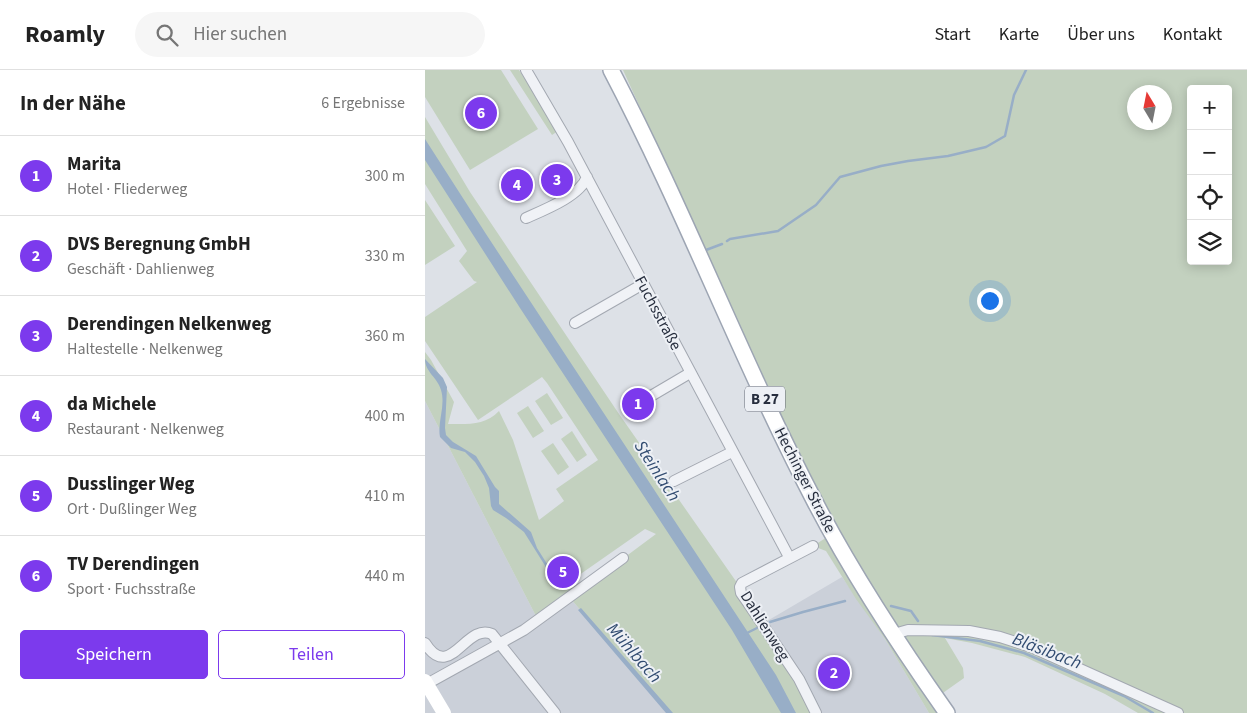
<!DOCTYPE html>
<html lang="de">
<head>
<meta charset="utf-8">
<style>
  :root { --surface:#fff; --page:#f6f6f6; --text:#222; --muted:#767676; --line:#e0e0e0; --accent:#7c3aed }
  body { margin:0; font-family:"Source Sans 3",sans-serif; background:var(--page); color:var(--text) }
  .controls { position:absolute; right:15px; top:15px; display:grid; overflow:hidden; border-radius:5px; box-shadow:0 2px 12px #0003 }
  .controls button { width:45px; height:45px; display:grid; place-items:center; padding:0; border:0; border-bottom:1px solid var(--line); background:var(--surface); color:var(--text); font:25px sans-serif }
  .compass { position:absolute; left:702px; top:15px; width:45px; height:45px; border-radius:50%; background:var(--surface); box-shadow:0 2px 12px #0003; rotate:350deg }
  .you { position:absolute; left:564px; top:230px; width:18px; height:18px; margin:-12px; border:4px solid #fff; border-radius:50%; background:#1a73e8; box-shadow:0 0 0 8px #1a73e833 }
  .badge { display:grid; place-items:center; width:32px; height:32px; border-radius:50%; background:var(--accent); color:#fff; font-size:16px; font-weight:700 }
  .pin { position:absolute; translate:-50% -50%; border:2px solid #fff; box-shadow:0 1px 5px #0006 }
  .list { margin:0; padding:0; list-style:none }
  h2 { display:flex; justify-content:space-between; align-items:center; height:65px; margin:0; padding:0 20px; font-size:21px }
  h2 small { font-size:16px; font-weight:400; color:var(--muted) }
  .list li { display:grid; grid-template-columns:32px 1fr auto; gap:15px; align-items:center; box-sizing:border-box; height:80px; padding:0 20px; border-top:1px solid var(--line) }
  .list b { display:block; font-size:19px; white-space:nowrap }
  .list p { margin:0; font-size:16px; white-space:nowrap; color:var(--muted) }
  .list em { font-size:16px; font-style:normal; color:var(--muted) }
  .actions { display:flex; gap:10px; padding:15px 20px }
  .actions a { flex:1; padding:11px 0; border:1px solid var(--accent); border-radius:5px; text-align:center; font-size:18px; color:var(--accent) }
  .actions .main { background:var(--accent); color:#fff }
  .icon { flex:none; width:28px; height:28px; fill:none; stroke:currentColor; stroke-width:2; stroke-linecap:round; stroke-linejoin:round }
  .map { position:relative; flex:none; width:822px; height:643px; overflow:hidden }
  header { display:flex; align-items:center; gap:30px; box-sizing:border-box; height:70px; padding:0 25px; background:var(--surface); border-bottom:1px solid var(--line) }
  header strong { font-size:24px }
  nav { display:flex; gap:28px; margin-inline-start:auto; font-size:18px }
  .search { width:350px; height:45px; background:var(--page); display:flex; align-items:center; gap:12px; box-sizing:border-box; padding:0 18px; border-radius:28px; color:var(--muted); font-size:19px }
  main { display:flex }
  aside { flex:1; background:var(--surface) }
  .map>svg:first-child { display:block }
  .built { fill:#cbd0d9 }
  .green { fill:#c3d1bf; fill-rule:evenodd }
  .water { fill:#98aec7 }
  .lines { fill:none; stroke-linecap:round; stroke-linejoin:round }
  .stream { stroke:#98aec7; stroke-width:2.5 }
  .street-casing { stroke:#a3a8b1; stroke-width:12 }
  .primary-casing { stroke:#9da5b3; stroke-width:18 }
  .street { stroke:#f0f2f6; stroke-width:10 }
  .secondary { stroke:#fff; stroke-width:14 }
  .primary { stroke:#fff; stroke-width:15 }
  .labels { text-anchor:middle; dominant-baseline:central; stroke-width:4; stroke-linejoin:round; paint-order:stroke }
  .shield { fill:#edf0f5; stroke:#626875; stroke-width:1 }
  .shield-label { font-size:15px; font-weight:bold; fill:#272e3e }
  .street-label { font-size:16px; fill:#272e3e; stroke:#edf0f5 }
  .water-label { font-size:18px; font-style:italic; fill:#324c71; stroke:#edf0f5 }
</style>
</head>
<body>
<header>
<strong>Roamly</strong>
<div class="search"><svg class="icon" aria-label="search" viewBox="0 0 24 24"><circle cx="10" cy="10" r="6"/><path d="M15 15l6 6"/></svg>Hier suchen</div>
<nav><a>Start</a><a>Karte</a><a>Über uns</a><a>Kontakt</a></nav>
</header>
<main>
<aside>
<h2>In der Nähe<small>6 Ergebnisse</small></h2>
<ul class="list">
<li><span class="badge">1</span><div><b>Marita</b><p>Hotel · Fliederweg</p></div><em>300 m</em></li>
<li><span class="badge">2</span><div><b>DVS Beregnung GmbH</b><p>Geschäft · Dahlienweg</p></div><em>330 m</em></li>
<li><span class="badge">3</span><div><b>Derendingen Nelkenweg</b><p>Haltestelle · Nelkenweg</p></div><em>360 m</em></li>
<li><span class="badge">4</span><div><b>da Michele</b><p>Restaurant · Nelkenweg</p></div><em>400 m</em></li>
<li><span class="badge">5</span><div><b>Dusslinger Weg</b><p>Ort · Dußlinger Weg</p></div><em>410 m</em></li>
<li><span class="badge">6</span><div><b>TV Derendingen</b><p>Sport · Fuchsstraße</p></div><em>440 m</em></li>
</ul>
<div class="actions"><a class="main">Speichern</a><a>Teilen</a></div>
</aside>
<div class="map">
<svg width="822" height="643" viewBox="0 0 822 643">
  <rect width="100%" height="100%" fill="#dde1e7"/>
  <!-- built -->
  <path class="built" d="M0 331 113 550 145 528 244 643H0Z
    M417 507 460 569 504 643H391L337 554Z"/>
  <!-- green -->
  <path class="green" d="M0 0H76L113 59 45 100 0 27Z
    M85 0H94L133 61 127 65Z
    M198 0H822V643H713L680 624 600 587 547 573 520 568 538 598 539 608 515 625 516 643H504L460 569 431 529 401 481 388 476 407 464 414 462 368 374ZM766 19H803V191H766ZM710 22H740V52H710Z
    M0 47 45 122 194 344 315 517 391 643H244L145 528 113 550 0 331V282L6 290 29 332 23 354C42 354 60 356 74 341L88 370 114 450 139 431 131 419 173 390 122 313 117 307 53 350 0 271V247L52 212 49 211 34 191 42 181 0 114ZM220 459 231 464 153 522 147 510Z
    M0 130 30 176 0 195Z
    M122 323 138 348 126 355 110 331Z
    M103 336 119 361 108 368 92 343Z
    M147 361 162 385 152 392 136 369Z
    M128 373 144 397 133 405 116 381Z"/>
  <!-- water -->
  <path class="water" d="M0 69 61 164 351 605 371 643H356L307 560 95 238 0 90Z
    M0 289 18 308 22 317 20 358 21 365 28 372 51 386 70 417 74 421V434L106 462 112 478 136 516 134 518 99 462 81 448 68 440 66 436 64 418 59 406 50 392 40 382 26 378 15 367C12 352 21 336 16 320 13 308 0 302 0 289Z
    M156 538 248 643H241L153 540Z"/>
  <g class="lines">
    <!-- stream -->
    <path class="stream" d="M302 171 305 169 353 161 391 135 415 107 456 96 483 91 523 86 561 77 580 66 589 25 601 0
      M281 180 297 174
      M466 536 486 541 493 551
      M345 552 378 542 420 531
      M320 564 332 558
      M507 565 555 571 599 583 699 626 728 643"/>
    <!-- street casing -->
    <g class="street-casing">
      <path id="street" d="M101 0 143 72 364 487
        M101 148C119 140 155 126 162 107
        M150 253 218 214
        M209 336 265 303
        M249 411 307 382
        M388 476 317 513 315 517 316 523 323 533 374 609 391 643
        M469 564 483 560 544 561 575 567 606 577 753 643
        M0 573C25 613 41 552 67 564L130 643
        M0 615 99 560 198 488"/>
    </g>
    <!-- primary casing -->
    <g class="primary-casing">
      <path id="primary" d="M186 0C260 141 316 290 390 432 428 505 474 575 522 643"/>
    </g>
    <!-- street -->
    <use href="#street" class="street"/>
    <!-- secondary -->
    <path class="secondary" d="M0 611 19 643"/>
    <!-- primary -->
    <use href="#primary" class="primary"/>
  </g>
  <g class="labels">
    <!-- shield labels -->
    <rect class="shield" x="320" y="316.5" width="40" height="25" rx="4"/>
    <g class="shield-label">
      <text x="340" y="329">B 27</text>
    </g>
    <!-- street labels -->
    <g class="street-label">
      <text transform="translate(233 243) rotate(62)">Fuchsstraße</text>
      <text transform="translate(380 410) rotate(63)">Hechinger Straße</text>
      <text transform="translate(340 556) rotate(58)">Dahlienweg</text>
    </g>
    <!-- water labels -->
    <g class="water-label">
      <text transform="translate(232 401) rotate(57)">Steinlach</text>
      <text transform="translate(622 581) rotate(21)">Bläsibach</text>
      <text transform="translate(209 583) rotate(49)">Mühlbach</text>
    </g>
  </g>
</svg>
<div class="controls">
<button>+</button>
<button>−</button>
<button><svg class="icon" aria-label="locate" viewBox="0 0 24 24"><circle cx="12" cy="12" r="6"/><path d="M12 2v4M12 18v4M2 12h4M18 12h4"/></svg></button>
<button><svg class="icon" aria-label="layers" viewBox="0 0 24 24"><path d="M12 4l9 5-9 5-9-5zM3 14l9 5 9-5"/></svg></button>
</div>
<svg class="compass" viewBox="-18 -18 36 36"><path d="M0-13l5 13h-10z" fill="#e53935"/><path d="M0 13l5-13h-10z" fill="#767676"/></svg>
<div class="you"></div>
<div class="pin badge" style="left:213px;top:334px">1</div>
<div class="pin badge" style="left:409px;top:603px">2</div>
<div class="pin badge" style="left:132px;top:110px">3</div>
<div class="pin badge" style="left:92px;top:115px">4</div>
<div class="pin badge" style="left:138px;top:502px">5</div>
<div class="pin badge" style="left:56px;top:43px">6</div>
</div>
</main>
</body>
</html>
